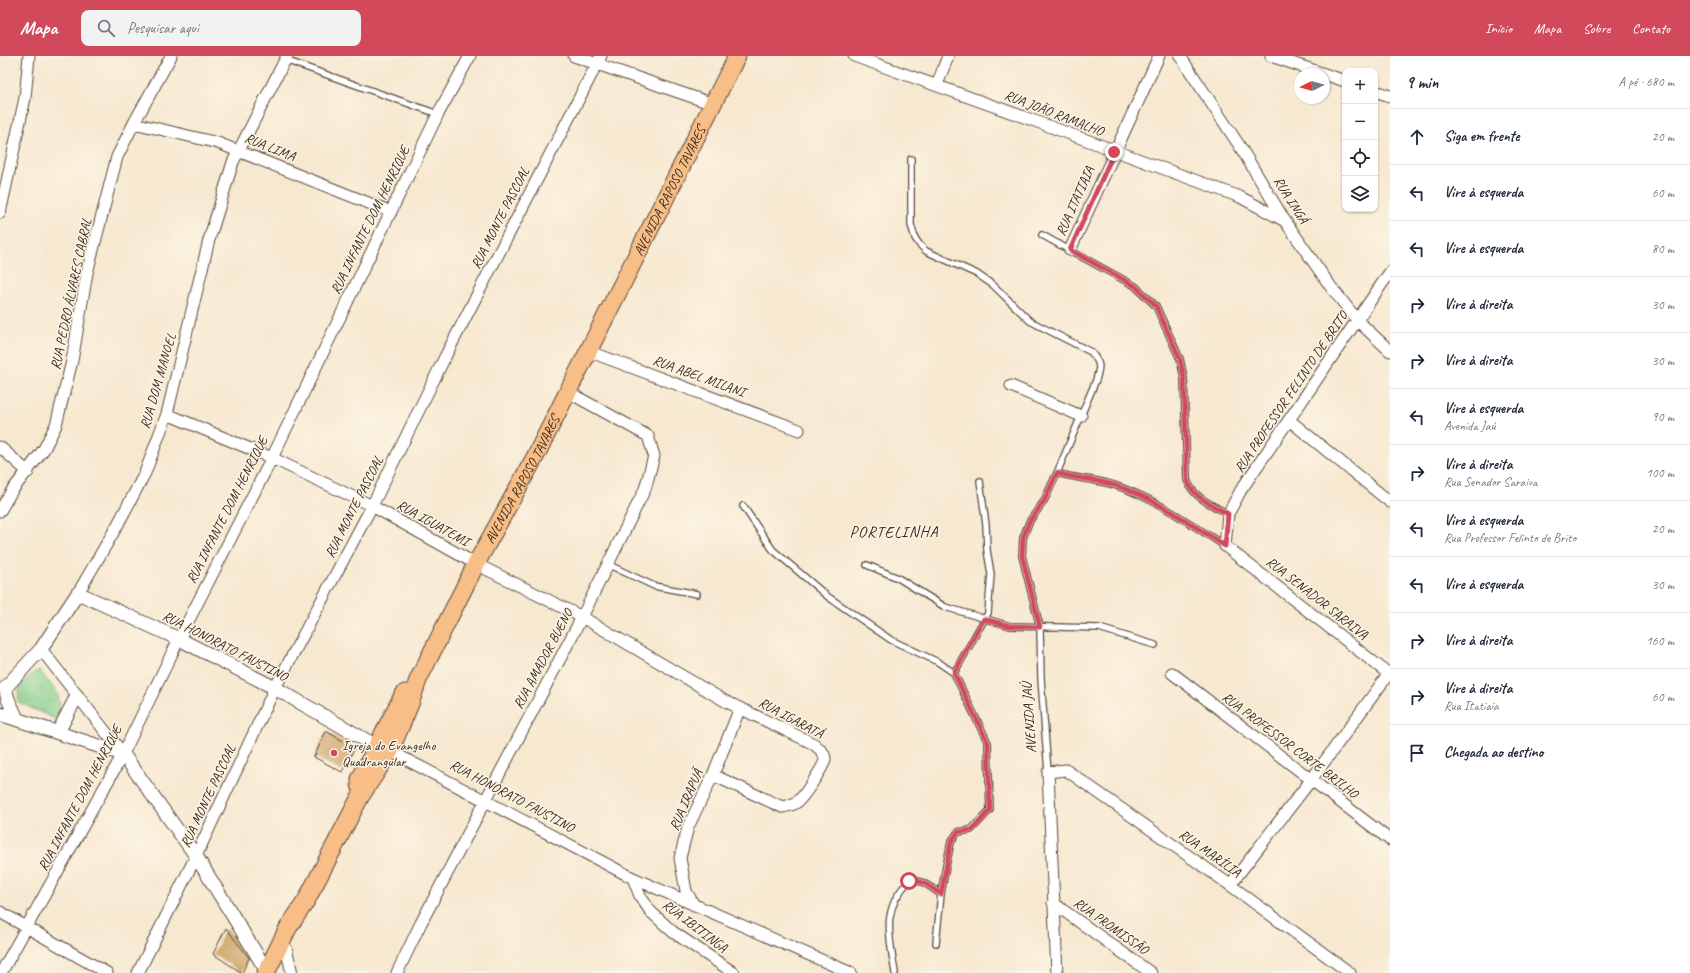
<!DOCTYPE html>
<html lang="pt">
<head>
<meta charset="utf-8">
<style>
  :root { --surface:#fff; --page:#f2f2f3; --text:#1f2937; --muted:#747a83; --line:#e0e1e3; --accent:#d1495b }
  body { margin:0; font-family:Caveat,sans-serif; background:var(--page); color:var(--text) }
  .controls { position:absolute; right:12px; top:12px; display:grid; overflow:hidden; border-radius:8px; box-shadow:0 1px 3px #0004 }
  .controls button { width:36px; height:36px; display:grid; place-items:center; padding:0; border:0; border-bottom:1px solid var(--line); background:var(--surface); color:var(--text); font:20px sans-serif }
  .compass { position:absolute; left:1294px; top:12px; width:36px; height:36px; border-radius:50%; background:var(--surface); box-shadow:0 1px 3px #0004; rotate:265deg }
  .stop { position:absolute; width:12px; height:12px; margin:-9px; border:3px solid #d1495b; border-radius:50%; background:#fff }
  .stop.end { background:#d1495b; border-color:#fff; box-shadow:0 1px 4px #0008 }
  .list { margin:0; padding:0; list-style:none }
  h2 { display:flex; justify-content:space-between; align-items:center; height:52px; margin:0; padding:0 16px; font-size:17px }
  h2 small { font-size:13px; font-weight:400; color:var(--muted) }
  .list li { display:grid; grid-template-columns:26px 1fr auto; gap:12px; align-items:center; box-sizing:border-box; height:56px; padding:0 16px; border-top:1px solid var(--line) }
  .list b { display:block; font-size:15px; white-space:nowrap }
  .list p { margin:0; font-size:13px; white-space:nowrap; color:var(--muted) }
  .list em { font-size:13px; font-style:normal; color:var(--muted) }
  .icon { flex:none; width:22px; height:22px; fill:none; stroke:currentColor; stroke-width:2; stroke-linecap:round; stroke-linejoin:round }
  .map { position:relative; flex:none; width:1390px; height:917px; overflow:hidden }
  header { display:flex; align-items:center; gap:24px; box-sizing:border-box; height:56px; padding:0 20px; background:var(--accent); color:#fff }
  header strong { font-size:19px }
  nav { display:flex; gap:22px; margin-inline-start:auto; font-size:14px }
  .search { width:280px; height:36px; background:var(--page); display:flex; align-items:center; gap:10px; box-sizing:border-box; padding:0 14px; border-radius:8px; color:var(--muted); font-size:15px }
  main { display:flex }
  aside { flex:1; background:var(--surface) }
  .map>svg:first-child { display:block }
  .park { fill:url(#park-tufts); stroke:#5e7b54 }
  .building { fill:#cda265 }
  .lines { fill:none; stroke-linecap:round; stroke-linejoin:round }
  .service-casing { stroke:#574639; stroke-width:8 }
  .minor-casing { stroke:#574639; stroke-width:13 }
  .tertiary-casing { stroke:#574639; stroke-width:15 }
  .primary-casing { stroke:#574639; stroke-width:19 }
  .service { stroke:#fff; stroke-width:5.5 }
  .minor { stroke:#fff; stroke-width:11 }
  .tertiary { stroke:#fff; stroke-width:13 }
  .primary { stroke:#f7be87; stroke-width:17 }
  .route { stroke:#d1495b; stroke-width:5 }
  .poi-dot { fill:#d1495b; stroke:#fcf5e5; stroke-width:1.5 }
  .labels { text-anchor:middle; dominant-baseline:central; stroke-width:3; stroke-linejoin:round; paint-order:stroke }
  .street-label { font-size:14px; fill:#3b2a1e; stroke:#fcf5e5 }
  .poi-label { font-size:14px; fill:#3b2a1e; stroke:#fcf5e5; text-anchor:start }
  .quarter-label { font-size:16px; letter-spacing:1px; fill:#3b2a1e; stroke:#fcf5e5 }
</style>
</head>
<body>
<header>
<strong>Mapa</strong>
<div class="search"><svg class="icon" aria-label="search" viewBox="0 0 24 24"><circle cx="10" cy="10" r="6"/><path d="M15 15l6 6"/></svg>Pesquisar aqui</div>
<nav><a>Início</a><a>Mapa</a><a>Sobre</a><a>Contato</a></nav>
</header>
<main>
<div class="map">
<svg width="1390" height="917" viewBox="0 0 1390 917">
  <defs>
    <pattern id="park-tufts" width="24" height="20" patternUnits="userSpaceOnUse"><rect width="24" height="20" fill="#81cc89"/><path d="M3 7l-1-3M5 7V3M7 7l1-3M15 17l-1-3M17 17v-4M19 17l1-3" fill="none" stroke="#70af76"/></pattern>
  </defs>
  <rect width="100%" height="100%" fill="#fcf5e5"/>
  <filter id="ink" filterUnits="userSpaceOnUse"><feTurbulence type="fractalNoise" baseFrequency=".025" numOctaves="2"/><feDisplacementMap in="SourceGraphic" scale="8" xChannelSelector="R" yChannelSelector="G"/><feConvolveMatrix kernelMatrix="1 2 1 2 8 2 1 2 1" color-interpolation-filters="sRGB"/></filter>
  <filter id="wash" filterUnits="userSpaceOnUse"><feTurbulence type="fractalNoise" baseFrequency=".012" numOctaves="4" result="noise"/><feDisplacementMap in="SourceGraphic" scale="16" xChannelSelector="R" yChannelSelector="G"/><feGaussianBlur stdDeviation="0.9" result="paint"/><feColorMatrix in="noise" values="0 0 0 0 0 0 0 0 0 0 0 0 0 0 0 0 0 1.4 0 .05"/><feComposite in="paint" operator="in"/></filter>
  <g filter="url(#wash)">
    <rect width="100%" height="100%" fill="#f7e8d0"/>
    <!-- park -->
    <path class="park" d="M39 614C54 634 65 638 57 664L18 646C18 628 24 622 39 614Z"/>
    <g id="blocks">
      <!-- building -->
      <path class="building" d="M326 675 355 692 342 716 314 701Z
        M226 872 249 902 242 917 213 898Z"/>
    </g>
  </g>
  <g filter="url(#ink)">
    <use href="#blocks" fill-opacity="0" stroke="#574639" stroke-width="1"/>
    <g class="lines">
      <!-- service casing -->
      <g class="service-casing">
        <path id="service" d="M285 4 438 58
          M911 103V169L915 182 919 188 926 195 977 218 993 229 1030 265 1091 296C1101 308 1100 310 1096 324L1057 417 1044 445 1029 466 1023 482 1022 500 1040 571 1041 623 1048 716
          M1042 179 1135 230 1156 250 1180 303 1184 322 1187 424C1193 442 1213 449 1228 458
          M1057 417C1076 423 1096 423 1114 429 1155 442 1189 467 1225 490
          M743 450 773 494 827 540 891 584 938 606 954 617 988 687 990 754 971 774 958 776 951 786 946 810 941 838 936 887
          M607 508 654 530 697 538
          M867 509 898 522 945 551 1010 570 1099 572 1155 589
          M954 617 988 557 991 518 987 494 986 469 980 425
          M895 917C890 882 880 854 909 825 921 822 931 832 941 838"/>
      </g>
      <!-- minor casing -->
      <g class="minor-casing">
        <path id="minor" d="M574 0 713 48
          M854 0 1035 65 1240 141 1285 165
          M1180 0 1239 89 1285 165 1331 231 1358 265 1390 295
          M1271 0 1345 25
          M937 29 948 0
          M1375 35 1390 40
          M134 67 218 87 391 156
          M0 157 25 42 29 0
          M1070 194 1159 0
          M1390 216 1241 434 1228 458 1225 490 1390 619
          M588 295 799 374
          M1011 330 1081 360
          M167 358 272 402 372 450 476 508 582 561 725 645 814 688C818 692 825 696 825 703 825 709 803 742 797 746 793 749 788 750 782 751L713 719
          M1289 364 1390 446
          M0 391 28 416
          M0 455 11 436 44 393 56 369 72 305 87 217 117 101 134 67 171 0
          M78 537 117 470 145 417 167 358 209 184 233 106 287 0
          M41 593 123 698
          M1172 617 1390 784
          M390 695 633 822 851 917
          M633 822 640 840 651 856 673 876 734 917
          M1230 829 1311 724 1390 616
          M1053 847 1151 917
          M694 849 686 835 680 802 688 771 713 719 740 652
          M0 856 107 917
          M286 892 292 917
          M1 917 123 698 179 583 272 402 438 58 470 0
          M138 917 196 800 275 632 372 450 445 301 601 0
          M397 917 421 867 582 561 645 433 654 400 648 380 568 336
          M1057 917 1048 716 1066 714 1230 829 1350 917"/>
      </g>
      <!-- tertiary casing -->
      <g class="tertiary-casing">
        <path id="tertiary" d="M5 632 41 593 78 537 179 583 275 632 376 690 385 693
          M5 632 8 643 17 663
          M0 658 123 698 196 800 268 917
          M58 676 77 640"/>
      </g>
      <!-- primary casing -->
      <g class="primary-casing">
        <g id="primary">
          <path d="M360 729V723L402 641 405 637"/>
          <path id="s1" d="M266 917 288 872 306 845 360 741 390 695 410 648 418 624 476 508 535 401 737 0"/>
        </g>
      </g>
      <!-- service -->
      <use href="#service" class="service"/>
      <!-- minor -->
      <use href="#minor" class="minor"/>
      <!-- tertiary -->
      <use href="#tertiary" class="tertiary"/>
      <!-- primary -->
      <use href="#primary" class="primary"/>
    </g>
  </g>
  <g class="lines" filter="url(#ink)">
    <!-- route -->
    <path class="route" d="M909 825C921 822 931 832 941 838L951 786 958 776 972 774 990 754 988 687 954 617 984 563 1010 570 1040 571 1022 500 1023 482 1029 466 1044 445 1057 417C1076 423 1096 423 1114 429 1155 442 1189 467 1225 490L1228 458C1213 449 1193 442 1187 424L1184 322 1180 303 1156 250 1135 230 1070 194 1114 96"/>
  </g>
  <!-- markers -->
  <circle class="poi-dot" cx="334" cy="697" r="4"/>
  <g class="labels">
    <!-- street labels -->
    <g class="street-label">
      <text transform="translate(1054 57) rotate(21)">RUA JOÃO RAMALHO</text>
      <text transform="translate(270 91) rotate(22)">RUA LIMA</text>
      <text stroke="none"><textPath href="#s1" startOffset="881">AVENIDA RAPOSO TAVARES</textPath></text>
      <text transform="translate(1291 144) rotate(58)">RUA INGÁ</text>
      <text transform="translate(1075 145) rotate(-66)">RUA ITATIAIA</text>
      <text transform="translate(500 162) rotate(-63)">RUA MONTE PASCOAL</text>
      <text transform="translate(370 164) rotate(-64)">RUA INFANTE DOM HENRIQUE</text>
      <text transform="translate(71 238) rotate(-78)">RUA PEDRO ÁLVARES CABRAL</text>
      <text transform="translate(699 320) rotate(20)">RUA ABEL MILANI</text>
      <text transform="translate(158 325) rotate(-74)">RUA DOM MANOEL</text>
      <text transform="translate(1291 336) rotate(-56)">RUA PROFESSOR FELINTO DE BRITO</text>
      <text stroke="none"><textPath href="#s1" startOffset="557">AVENIDA RAPOSO TAVARES</textPath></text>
      <text transform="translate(354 451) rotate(-63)">RUA MONTE PASCOAL</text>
      <text transform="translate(227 454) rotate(-63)">RUA INFANTE DOM HENRIQUE</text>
      <text transform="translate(433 467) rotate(29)">RUA IGUATEMI</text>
      <text transform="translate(1317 542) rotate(38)">RUA SENADOR SARAIVA</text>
      <text transform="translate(225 590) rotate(27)">RUA HONORATO FAUSTINO</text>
      <text transform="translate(543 603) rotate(-62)">RUA AMADOR BUENO</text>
      <text transform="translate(791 662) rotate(28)">RUA IGARATÁ</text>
      <text transform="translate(1029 662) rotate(-94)">AVENIDA JAÚ</text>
      <text transform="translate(1290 689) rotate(37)">RUA PROFESSOR CORTE BRILHO</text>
      <text transform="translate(208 740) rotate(-65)">RUA MONTE PASCOAL</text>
      <text transform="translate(512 740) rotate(28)">RUA HONORATO FAUSTINO</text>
      <text transform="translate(80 742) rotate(-62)">RUA INFANTE DOM HENRIQUE</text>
      <text transform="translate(686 744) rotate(-67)">RUA IRAPUÃ</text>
      <text transform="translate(1210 797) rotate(35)">RUA MARÍLIA</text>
      <text transform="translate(695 870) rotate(37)">RUA IBITINGA</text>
      <text transform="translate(1111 870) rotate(35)">RUA PROMISSÃO</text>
    </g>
    <!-- poi labels -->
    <g class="poi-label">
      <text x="342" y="689">Igreja do Evangelho<tspan x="342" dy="16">Quadrangular</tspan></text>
    </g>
    <!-- quarter labels -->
    <g class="quarter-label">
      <text x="894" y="476">PORTELINHA</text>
    </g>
  </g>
</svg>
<div class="controls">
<button>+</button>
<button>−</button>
<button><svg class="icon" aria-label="locate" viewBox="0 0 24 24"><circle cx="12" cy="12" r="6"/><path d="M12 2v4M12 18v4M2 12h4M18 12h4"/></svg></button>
<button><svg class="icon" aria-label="layers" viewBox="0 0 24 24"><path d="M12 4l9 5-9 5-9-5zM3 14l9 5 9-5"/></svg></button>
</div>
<svg class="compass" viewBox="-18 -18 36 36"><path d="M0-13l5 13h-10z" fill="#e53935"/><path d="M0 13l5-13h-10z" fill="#747a83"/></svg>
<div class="stop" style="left:909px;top:825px"></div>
<div class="stop end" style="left:1114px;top:96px"></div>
</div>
<aside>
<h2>9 min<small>A pé · 680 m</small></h2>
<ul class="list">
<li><svg class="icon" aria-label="ahead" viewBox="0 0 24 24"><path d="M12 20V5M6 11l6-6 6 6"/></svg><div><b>Siga em frente</b></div><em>20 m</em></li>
<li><svg class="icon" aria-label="left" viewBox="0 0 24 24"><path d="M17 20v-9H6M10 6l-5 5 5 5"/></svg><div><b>Vire à esquerda</b></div><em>60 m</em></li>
<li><svg class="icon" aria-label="left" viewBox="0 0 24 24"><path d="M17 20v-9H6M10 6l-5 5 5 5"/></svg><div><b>Vire à esquerda</b></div><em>80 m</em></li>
<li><svg class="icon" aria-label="right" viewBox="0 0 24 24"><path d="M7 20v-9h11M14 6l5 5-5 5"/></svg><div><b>Vire à direita</b></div><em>30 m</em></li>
<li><svg class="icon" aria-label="right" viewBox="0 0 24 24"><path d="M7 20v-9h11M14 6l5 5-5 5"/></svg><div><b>Vire à direita</b></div><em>30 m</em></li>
<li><svg class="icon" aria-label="left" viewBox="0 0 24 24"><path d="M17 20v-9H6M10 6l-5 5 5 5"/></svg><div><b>Vire à esquerda</b><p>Avenida Jaú</p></div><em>90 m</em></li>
<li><svg class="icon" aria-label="right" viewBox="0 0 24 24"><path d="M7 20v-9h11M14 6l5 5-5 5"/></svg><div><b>Vire à direita</b><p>Rua Senador Saraiva</p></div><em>100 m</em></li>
<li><svg class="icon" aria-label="left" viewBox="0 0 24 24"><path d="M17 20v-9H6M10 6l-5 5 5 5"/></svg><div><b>Vire à esquerda</b><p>Rua Professor Felinto de Brito</p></div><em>20 m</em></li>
<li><svg class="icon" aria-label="left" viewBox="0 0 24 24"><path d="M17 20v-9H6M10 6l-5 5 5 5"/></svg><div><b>Vire à esquerda</b></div><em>30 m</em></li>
<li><svg class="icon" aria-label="right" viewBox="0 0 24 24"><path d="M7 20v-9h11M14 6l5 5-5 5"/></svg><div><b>Vire à direita</b></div><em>160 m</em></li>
<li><svg class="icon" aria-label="right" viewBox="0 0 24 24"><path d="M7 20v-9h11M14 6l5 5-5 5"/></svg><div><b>Vire à direita</b><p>Rua Itatiaia</p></div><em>60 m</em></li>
<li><svg class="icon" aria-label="arrive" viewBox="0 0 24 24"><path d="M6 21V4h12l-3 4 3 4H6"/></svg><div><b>Chegada ao destino</b></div></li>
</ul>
</aside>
</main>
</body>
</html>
